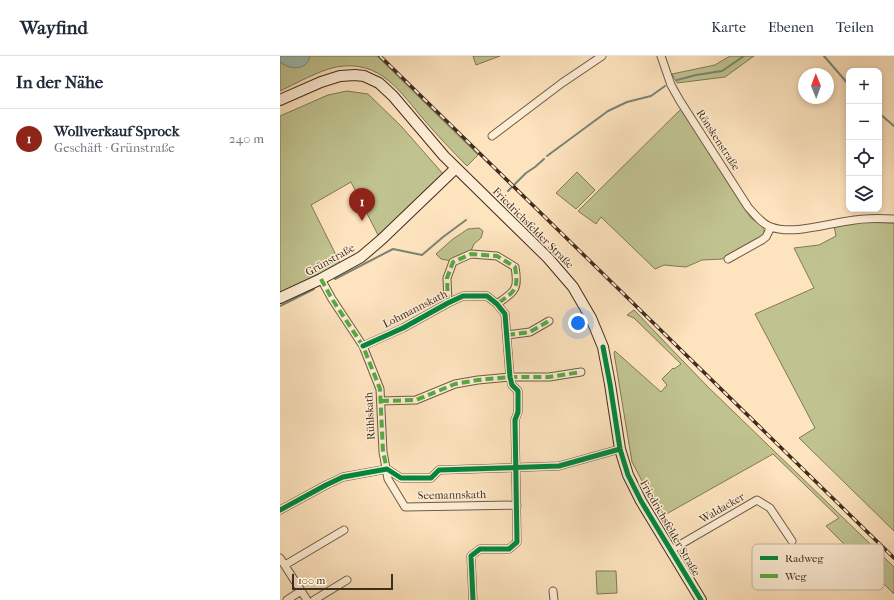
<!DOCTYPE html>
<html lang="de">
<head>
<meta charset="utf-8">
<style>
  :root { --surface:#fff; --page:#f6f6f7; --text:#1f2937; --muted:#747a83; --line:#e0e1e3; --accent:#8f2418 }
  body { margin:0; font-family:"IM FELL French Canon",serif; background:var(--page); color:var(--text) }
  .controls { position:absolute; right:12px; top:12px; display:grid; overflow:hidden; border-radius:8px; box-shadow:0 2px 6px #0003 }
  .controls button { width:36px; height:36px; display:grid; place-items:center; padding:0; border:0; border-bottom:1px solid var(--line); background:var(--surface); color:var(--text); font:20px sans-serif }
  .compass { position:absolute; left:518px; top:12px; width:36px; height:36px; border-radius:50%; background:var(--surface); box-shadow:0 2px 6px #0003; rotate:359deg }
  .scale { position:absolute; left:12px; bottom:10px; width:101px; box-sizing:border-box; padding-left:4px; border:2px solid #402e1d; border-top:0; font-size:11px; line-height:14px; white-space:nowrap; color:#402e1d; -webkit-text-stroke:3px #feedd5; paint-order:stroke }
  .you { position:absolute; left:298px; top:267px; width:14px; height:14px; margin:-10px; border:3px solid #fff; border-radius:50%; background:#1a73e8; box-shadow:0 0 0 6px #1a73e833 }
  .badge { display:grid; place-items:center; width:26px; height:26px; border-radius:50%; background:var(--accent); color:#fff; font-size:13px; font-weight:700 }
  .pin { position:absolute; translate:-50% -33px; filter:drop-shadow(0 1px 2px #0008) }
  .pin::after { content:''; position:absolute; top:21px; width:14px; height:12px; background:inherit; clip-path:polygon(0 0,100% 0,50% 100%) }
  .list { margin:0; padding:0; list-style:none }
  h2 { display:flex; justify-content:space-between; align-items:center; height:52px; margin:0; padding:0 16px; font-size:17px }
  h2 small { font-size:13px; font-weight:400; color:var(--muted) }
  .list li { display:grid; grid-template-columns:26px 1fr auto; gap:12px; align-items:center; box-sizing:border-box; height:60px; padding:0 16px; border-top:1px solid var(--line) }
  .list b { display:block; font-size:15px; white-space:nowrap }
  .list p { margin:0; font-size:13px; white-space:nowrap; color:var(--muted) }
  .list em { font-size:13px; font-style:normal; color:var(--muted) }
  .icon { flex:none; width:22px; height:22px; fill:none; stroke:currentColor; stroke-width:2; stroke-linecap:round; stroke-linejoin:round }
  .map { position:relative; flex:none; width:614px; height:544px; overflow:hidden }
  header { display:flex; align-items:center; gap:24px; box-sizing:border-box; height:56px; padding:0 20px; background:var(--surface); border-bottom:1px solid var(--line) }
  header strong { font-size:19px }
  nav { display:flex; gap:22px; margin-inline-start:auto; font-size:14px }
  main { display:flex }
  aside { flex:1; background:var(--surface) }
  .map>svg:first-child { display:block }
  .green { fill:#c0c390; stroke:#807856 }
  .water { fill:#9fbeb0; stroke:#798475 }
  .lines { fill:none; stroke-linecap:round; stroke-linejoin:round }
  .stream { stroke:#798475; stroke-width:2 }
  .street-casing { stroke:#6f5b45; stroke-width:9 }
  .secondary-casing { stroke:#402e1d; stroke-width:12 }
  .street { stroke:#feedd5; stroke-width:7 }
  .secondary { stroke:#feedd5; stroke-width:10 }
  .rail-casing { stroke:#402e1d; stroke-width:3.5 }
  .rail { stroke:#feedd5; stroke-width:2; stroke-dasharray:6; stroke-linecap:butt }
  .quiet { stroke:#56ab43; stroke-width:4; stroke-dasharray:8 4; stroke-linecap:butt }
  .cycleway-casing { stroke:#feedd5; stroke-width:8 }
  .cycleway { stroke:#00873e; stroke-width:5 }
  .labels { text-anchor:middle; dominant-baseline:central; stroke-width:3; stroke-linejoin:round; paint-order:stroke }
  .street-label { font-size:11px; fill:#402e1d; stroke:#feedd5 }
  .key { fill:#feedd5; stroke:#c5b49e; stroke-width:1 }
  .key-label { font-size:11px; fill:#402e1d }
</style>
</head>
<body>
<header>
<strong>Wayfind</strong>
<nav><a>Karte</a><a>Ebenen</a><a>Teilen</a></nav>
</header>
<main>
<aside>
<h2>In der Nähe<small></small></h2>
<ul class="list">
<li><span class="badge">1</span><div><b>Wollverkauf Sprock</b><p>Geschäft · Grünstraße</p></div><em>240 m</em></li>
</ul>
</aside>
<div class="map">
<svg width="614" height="544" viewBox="0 0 614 544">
  <rect width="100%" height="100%" fill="#fde3be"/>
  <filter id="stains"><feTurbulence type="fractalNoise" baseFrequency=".005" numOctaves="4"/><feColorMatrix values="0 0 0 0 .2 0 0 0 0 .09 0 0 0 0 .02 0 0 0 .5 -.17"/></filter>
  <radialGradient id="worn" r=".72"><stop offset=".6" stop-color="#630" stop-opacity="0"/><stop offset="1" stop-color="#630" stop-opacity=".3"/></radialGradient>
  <!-- green -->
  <path class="green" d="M0 0H97L198 99 187 110C172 95 158 80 145 65 120 36 101 3 56 11 38 15 17 27 0 35Z
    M193 0H220L196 9Z
    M450 0H474L445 21 397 27 392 18 435 9Z
    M67 35 88 38 121 70 164 119 99 181 71 126 31 149 61 209 0 236V60L48 39Z
    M401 53 465 153 471 162 484 171V176L483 180 480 183 442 203 422 204 406 211 384 209 375 213 321 161 316 168 298 155Z
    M297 116 315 134 296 153 276 137Z
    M579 166 614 167V475L519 382 535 372 475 258 534 232 514 192 539 189 556 180 554 170Z
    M199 172 203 175 201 182 194 188 190 197 172 205 161 203 156 198 173 183 188 173Z
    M354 254 427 330 614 511V538L546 470 559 462 493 398 381 461 352 406 334 297 335 295 381 336 387 329 382 323 393 312 394 313 401 308 354 262 347 259Z
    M316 515H336L337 537 317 538Z"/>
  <!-- water -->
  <path class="water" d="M0 0H30C27 15 10 14 0 6Z"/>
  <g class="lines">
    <!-- stream -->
    <path class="stream" d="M544 0 569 29
      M397 24 416 19 442 15 464 0
      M599 57 614 70
      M267 100 328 55 347 46 371 40 385 30
      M228 135 246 117 255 111 264 103
      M55 223 113 193 142 199 163 181 186 164
      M0 250 34 233"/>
    <!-- street casing -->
    <g class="street-casing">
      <path id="street" d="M381 0 391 29 400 45 468 151C474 158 482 168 491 171 512 179 546 168 568 165 583 162 599 162 614 163
        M212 80 282 27 322 0
        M448 203 482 184 486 181 491 171
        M41 223 52 243 83 290 100 333 103 396 108 423 125 451 237 449
        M168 247 167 222 173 206 191 198 217 200 235 211C239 234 235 235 217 248
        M227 279 250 276 269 265
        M83 290 123 272 168 247 183 240H207L217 248 225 258 230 321 232 329 238 335V356L235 364 237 486 229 493H200L191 500 193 544
        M101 345 136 344 175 328 198 324 230 321H269L301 316
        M0 454 46 429 63 421 107 413 121 422H151L159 414 279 410 340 393
        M391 494 477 444 490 452 512 485
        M0 502 27 544
        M5 509 64 474
        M273 535 274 544
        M7 544 21 535
        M34 544 67 524"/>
    </g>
    <!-- secondary casing -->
    <g class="secondary-casing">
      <path id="secondary" d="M0 44 41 26 60 20 75 19 84 20 99 27 113 40 164 100 268 202 293 231 311 262 323 291 330 328 340 393 348 419 361 445 421 544
        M0 242 41 223 81 201 102 183 176 112"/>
    </g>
    <!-- street -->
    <use href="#street" class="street"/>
    <!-- secondary -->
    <use href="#secondary" class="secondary"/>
    <!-- rail casing -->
    <g class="rail-casing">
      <path id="rail" d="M100 0 614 502"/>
    </g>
    <!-- rail -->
    <use href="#rail" class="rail"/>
    <!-- quiet -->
    <path class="quiet" d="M41 223 52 243 83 290 100 333 103 396 107 413
      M168 247 167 222 173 206 191 198 217 200 235 211C239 234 235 235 217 248
      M227 279 250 276 269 265
      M101 345 136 344 175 328 198 324 230 321H269L301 316"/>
    <!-- cycleway casing -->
    <g class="cycleway-casing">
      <path id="cycleway" d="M83 290 123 272 168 247 183 240H207L217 248 225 258 230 321 232 329 238 335V356L235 364 237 486 229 493H200L191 500 193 544
        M323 291 330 328 340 393 348 419 361 445 421 544
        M0 454 46 429 63 421 107 413 121 422H151L159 414 279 410 340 393"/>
    </g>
    <!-- cycleway -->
    <use href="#cycleway" class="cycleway"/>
  </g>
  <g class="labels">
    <!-- street labels -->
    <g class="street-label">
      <text transform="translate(438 84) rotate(57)">Rönskenstraße</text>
      <text transform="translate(253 172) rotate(45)">Friedrichsfelder Straße</text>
      <text transform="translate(50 204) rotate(-29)">Grünstraße</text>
      <text transform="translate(135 253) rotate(-27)">Lohmannskath</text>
      <text transform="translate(90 360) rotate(-93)">Rühlskath</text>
      <text transform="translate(172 439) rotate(-1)">Seemannskath</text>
      <text transform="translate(442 452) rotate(-30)">Waldacker</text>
      <text transform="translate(390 472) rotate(60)">Friedrichsfelder Straße</text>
    </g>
  </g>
  <!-- legend -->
  <rect x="472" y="488" width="132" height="46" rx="6" class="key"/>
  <rect x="480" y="500" width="18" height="4" fill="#00873e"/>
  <rect x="480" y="518" width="18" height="4" fill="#56ab43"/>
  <g class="key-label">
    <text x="505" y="506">Radweg</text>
    <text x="505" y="524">Weg</text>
  </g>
  <rect width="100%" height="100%" filter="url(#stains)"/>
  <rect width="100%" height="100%" fill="url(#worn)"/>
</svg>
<div class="controls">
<button>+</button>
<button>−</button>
<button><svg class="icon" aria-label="locate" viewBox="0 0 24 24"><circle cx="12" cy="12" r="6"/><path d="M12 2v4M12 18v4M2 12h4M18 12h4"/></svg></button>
<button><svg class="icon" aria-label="layers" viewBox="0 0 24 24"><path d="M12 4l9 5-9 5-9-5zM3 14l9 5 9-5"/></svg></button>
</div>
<svg class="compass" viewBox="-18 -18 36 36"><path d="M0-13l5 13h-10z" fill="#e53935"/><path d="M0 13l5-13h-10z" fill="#747a83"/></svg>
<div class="scale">100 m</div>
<div class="you"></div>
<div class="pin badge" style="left:82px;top:165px">1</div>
</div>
</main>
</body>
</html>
